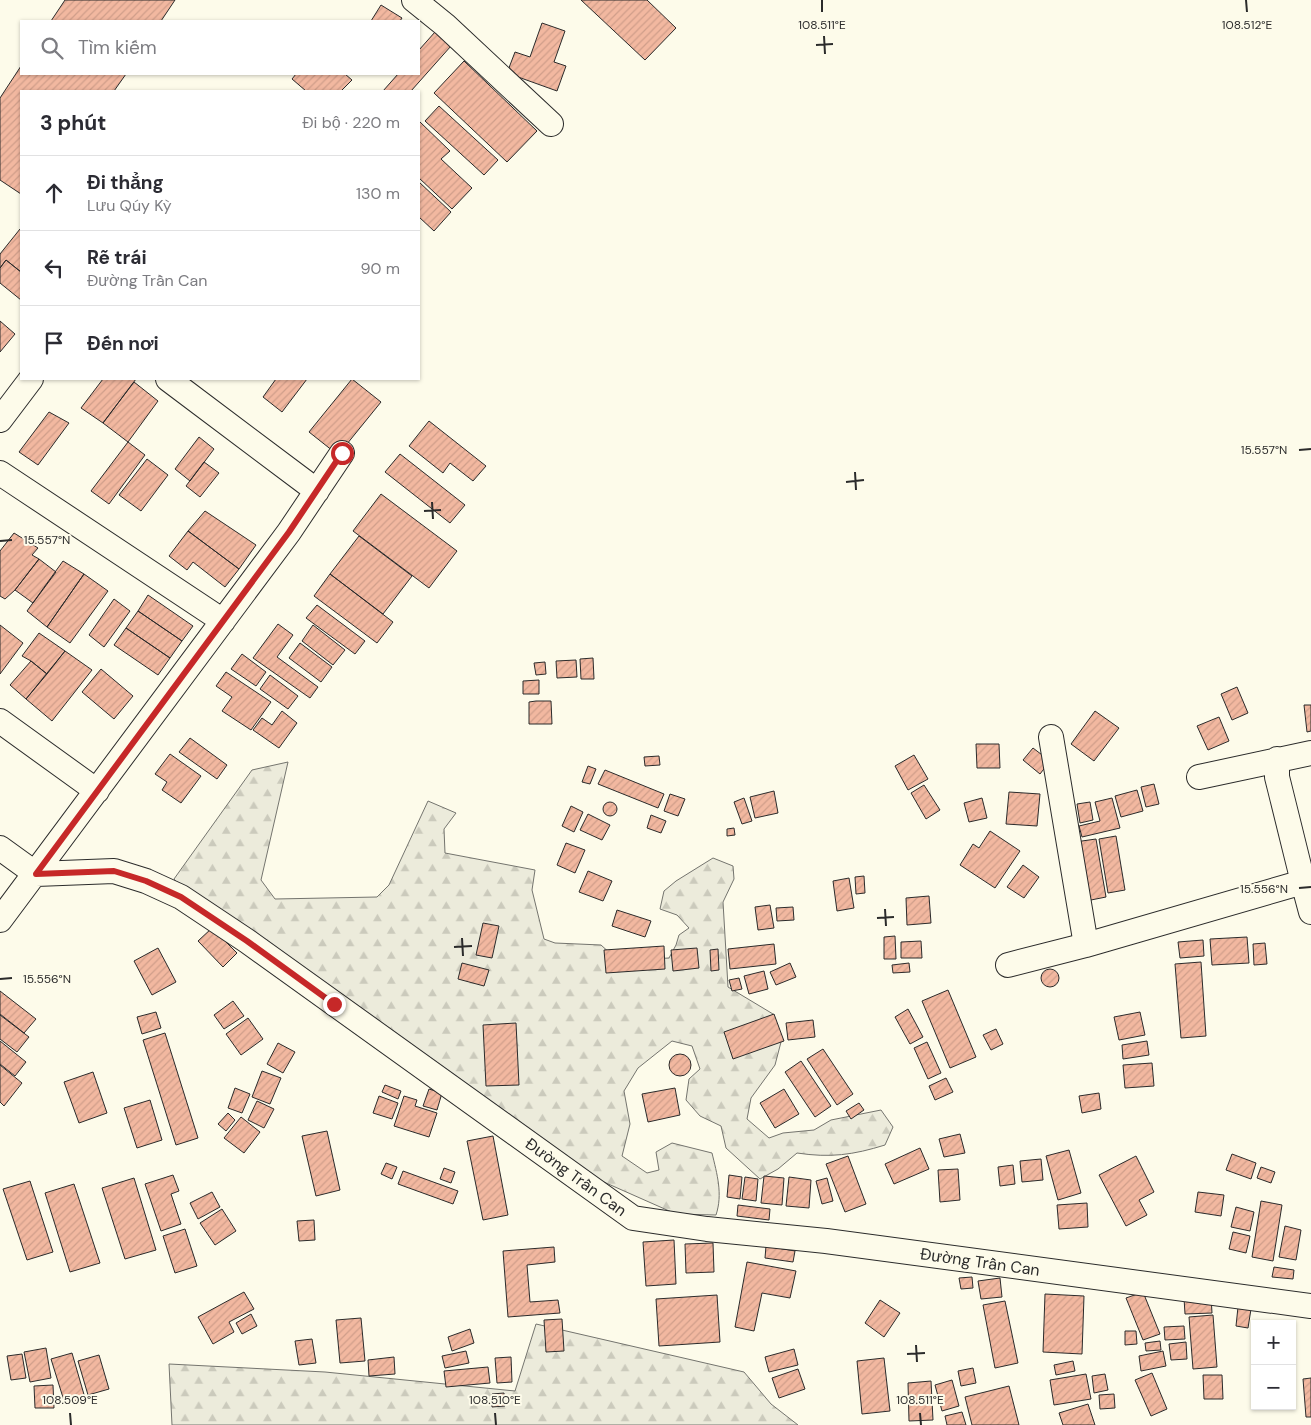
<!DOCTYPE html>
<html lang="vi">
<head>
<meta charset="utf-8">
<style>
  :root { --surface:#fff; --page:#f7f7f7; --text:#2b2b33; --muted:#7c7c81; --line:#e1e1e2 }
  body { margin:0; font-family:"DM Sans",sans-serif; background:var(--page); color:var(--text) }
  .controls { position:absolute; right:15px; bottom:15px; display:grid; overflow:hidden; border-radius:0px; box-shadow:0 1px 4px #0004 }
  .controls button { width:45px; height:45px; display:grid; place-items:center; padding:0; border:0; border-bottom:1px solid var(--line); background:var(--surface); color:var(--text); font:25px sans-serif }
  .stop { position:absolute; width:15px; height:15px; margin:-11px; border:4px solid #c62828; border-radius:50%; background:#fff }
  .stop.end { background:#c62828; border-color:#fff; box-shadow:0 1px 5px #0008 }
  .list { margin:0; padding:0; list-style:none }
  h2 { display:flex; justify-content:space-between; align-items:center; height:65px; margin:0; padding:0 20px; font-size:21px }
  h2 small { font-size:16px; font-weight:400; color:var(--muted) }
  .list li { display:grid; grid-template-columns:32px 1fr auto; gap:15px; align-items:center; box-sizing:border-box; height:75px; padding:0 20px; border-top:1px solid var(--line) }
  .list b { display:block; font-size:19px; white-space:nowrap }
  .list p { margin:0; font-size:16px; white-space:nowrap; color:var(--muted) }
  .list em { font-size:16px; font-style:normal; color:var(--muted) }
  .icon { flex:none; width:28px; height:28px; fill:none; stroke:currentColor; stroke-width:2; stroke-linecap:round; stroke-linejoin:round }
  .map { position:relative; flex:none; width:1311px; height:1425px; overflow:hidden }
  .search { position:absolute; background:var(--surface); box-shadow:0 1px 4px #0004; left:20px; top:20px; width:400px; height:55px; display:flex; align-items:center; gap:12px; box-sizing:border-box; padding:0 18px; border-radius:0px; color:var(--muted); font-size:19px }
  .panel { position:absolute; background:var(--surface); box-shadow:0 1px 4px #0004; left:20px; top:90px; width:400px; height:290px; border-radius:0px }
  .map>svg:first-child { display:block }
  .forest { fill:url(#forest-firs); stroke:#74746e }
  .building { fill:url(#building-hatch); stroke:#2b2b2b }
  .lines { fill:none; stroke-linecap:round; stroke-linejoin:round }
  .street-casing { stroke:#2b2b2b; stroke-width:26 }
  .street { stroke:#fdfbea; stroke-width:24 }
  .route { stroke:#c62828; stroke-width:6 }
  .ticks { fill:none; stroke:#2b2b2b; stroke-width:2 }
  .labels { text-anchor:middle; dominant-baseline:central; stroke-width:4; stroke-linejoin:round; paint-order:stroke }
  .street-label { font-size:16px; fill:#2b2b2b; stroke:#fdfbea }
  .ticks-label { font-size:12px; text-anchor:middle; fill:#2b2b2b; stroke:#fdfbea; stroke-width:4; stroke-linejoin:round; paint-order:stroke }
</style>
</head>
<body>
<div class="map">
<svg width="1311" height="1425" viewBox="0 0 1311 1425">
  <defs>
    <pattern id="forest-firs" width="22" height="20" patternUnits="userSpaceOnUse" patternTransform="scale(1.25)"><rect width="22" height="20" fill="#ecebdb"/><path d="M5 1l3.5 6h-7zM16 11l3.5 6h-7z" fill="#cbcabc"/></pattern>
    <pattern id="building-hatch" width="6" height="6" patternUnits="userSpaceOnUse" patternTransform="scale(1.25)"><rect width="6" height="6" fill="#f2b8a0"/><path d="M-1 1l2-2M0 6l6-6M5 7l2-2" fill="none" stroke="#d09e8a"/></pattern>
  </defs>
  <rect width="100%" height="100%" fill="#fdfbea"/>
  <!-- forest -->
  <path class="forest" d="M288 762 261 880 275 899 377 897 389 885 428 801 456 813 444 829 445 853 535 870 532 890 544 939 555 943 601 945 622 964 648 959 669 958 676 945 679 935 689 928 677 915 660 909 664 891 676 881 713 858 733 866 734 879 723 902 728 987 773 1014 781 1042 775 1065 751 1098 747 1119 769 1138 783 1133 814 1130 831 1120 881 1110 893 1127 885 1145C853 1155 830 1158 797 1153L778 1169 760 1179 726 1148 721 1126 700 1116 686 1100 689 1079 700 1069 692 1046 672 1041 638 1068 624 1091 630 1124 622 1156 647 1173 659 1170 656 1152 672 1143 712 1153C717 1174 723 1194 716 1215L676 1214 588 1175 185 892 174 879 252 770Z
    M536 1324 744 1372 771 1404 798 1425H172L169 1364 325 1372 515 1391Z"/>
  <!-- building -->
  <path class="building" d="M65 0H175L161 21H51Z
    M581 0H647L676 28 645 60Z
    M381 5 402 18 400 21H371Z
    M542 23 565 31 554 62 566 66 557 91 507 73 515 52 530 57Z
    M435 32 451 46 411 91H383L398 74H419V50Z
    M464 61 537 131 507 162 434 93Z
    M21 66V74H126L114 91H21V194L0 180V98Z
    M296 74H345L352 80 341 91H306L292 79Z
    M439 106 498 160 484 175 425 121Z
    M419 121 450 151 441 159 472 188 452 209 419 178Z
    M419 182 451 212 434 231 419 217Z
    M20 229 21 230V272L6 260 0 268V254Z
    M6 260 21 272V300L0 283V268Z
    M0 321 15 334 0 352Z
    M103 379H136L103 423 81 408Z
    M276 379H307L282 412 263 397Z
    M352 379 381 402 338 455 309 432Z
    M134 382 158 401 128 442 103 423Z
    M49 412 69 423 38 465 19 452Z
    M429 421 486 466 473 481 450 463 443 473 409 446Z
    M199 437 214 449 190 481 175 469Z
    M128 442 145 455 109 504 91 491Z
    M400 454 465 505 450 523 385 472Z
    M147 459 168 475 141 511 119 495Z
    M204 462 219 473 200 497 186 486Z
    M381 494 457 551 429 588 353 531Z
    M205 511 256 545 239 569 188 531Z
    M188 531 239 569 225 587 193 562 187 570 169 556Z
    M14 533 38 548 32 555 39 559 15 590 5 599 0 596V551Z
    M359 536 412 576 383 614 330 574Z
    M39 559 56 572 33 603 15 590Z
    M63 561 84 574 47 627 27 611Z
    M84 574 108 591 70 643 47 627Z
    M330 574 393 622 377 643 314 596Z
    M148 595 193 626 182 641 138 611Z
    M114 599 130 611 104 647 89 635Z
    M317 605 365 641 355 654 306 618Z
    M138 611 182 641 170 658 126 628Z
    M278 624 293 635 277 657 318 687 310 698 253 658Z
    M0 625 23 643 0 674Z
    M313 625 345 650 333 665 302 641Z
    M126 628 170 658 158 675 114 645Z
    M39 633 65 651 47 674 31 661 22 656Z
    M300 643 332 667 321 682 289 658Z
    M65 651 92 670 52 721 26 699Z
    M242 654 266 672 256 686 231 669Z
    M593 658 594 679H581L580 659Z
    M576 660 577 677 557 678 556 661Z
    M31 661 47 674 26 699 10 685Z
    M545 662 546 674 536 675 534 663Z
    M101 669 133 696 114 719 82 692Z
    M226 672 271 702 251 730 222 711 232 697 216 686Z
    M270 675 298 696 288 709 260 689Z
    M539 680V694H523V681Z
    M1237 687 1248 713 1232 720 1221 694Z
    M536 701H551L552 724H529V702Z
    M1304 705H1311V731L1307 732Z
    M282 711 297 723 279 748 253 730 262 718 272 725Z
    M1095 711 1119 728 1094 761 1071 744Z
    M1219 717 1229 741 1208 750 1197 726Z
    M190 738 227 765 217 779 179 752Z
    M976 744H999L1000 768H977Z
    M1033 748 1050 761 1040 774 1023 760Z
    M170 754 201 776 181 803 162 790 167 782 155 774Z
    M914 755 928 779 908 790 895 766Z
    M659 756 660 765 645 766 644 757Z
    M588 766 596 769 590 784 582 782Z
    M605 770 664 794 658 808 598 784Z
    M1154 784 1159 804 1146 807 1141 787Z
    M924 785 940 810 926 819 911 793Z
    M1137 790 1143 811 1121 817 1115 796Z
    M774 791 778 813 755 818 750 797Z
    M1009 792 1040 794 1037 826 1006 824Z
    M670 794 685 799 678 816 664 811Z
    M744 798 752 821 742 824 734 802Z
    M982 798 987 818 969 822 964 803Z
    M1112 798 1120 828 1082 837 1079 826 1100 821 1095 802Z
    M603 809a7 7 0 1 1 14 0a7 7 0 1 1-14 0Z
    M1090 802 1093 820 1080 823 1077 804Z
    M571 806 583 812 574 832 562 826Z
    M588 814 610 825 602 840 580 830Z
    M651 815 666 821 661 833 647 828Z
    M734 828 735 835 727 836V829Z
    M990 831 1020 851 995 888 960 865 973 844 979 848Z
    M1116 836 1125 890 1108 893 1099 839Z
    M1096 839 1106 897 1086 901 1075 842Z
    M566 843 585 850 575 873 557 865Z
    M1023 865 1039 877 1024 898 1007 887Z
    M588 871 612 881 603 901 579 892Z
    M864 876 865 893 856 894 855 877Z
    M849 878 854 908 837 911 833 881Z
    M929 896 931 923 907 925 906 898Z
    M770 905 774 928 758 930 755 907Z
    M793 907 794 920 777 921 776 908Z
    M617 910 651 921 645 937 612 926Z
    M483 923 499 926 492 958 476 955Z
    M212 928 237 953 223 967 198 941Z
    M895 936 896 959H884V937Z
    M1247 937 1249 963 1212 965 1210 939Z
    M1203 940 1204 956 1180 958 1178 942Z
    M921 941 922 958H901V942Z
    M1265 943 1267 964 1254 965 1253 944Z
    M774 944 776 964 730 969 728 949Z
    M664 946 665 969 606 973 604 950Z
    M158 948 176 982 152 995 134 961Z
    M697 948 699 968 673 971 671 950Z
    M718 949 719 970 711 971 710 950Z
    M1201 962 1206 1036 1181 1038 1175 964Z
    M462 963 489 970 484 986 458 979Z
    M790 963 796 977 776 985 770 972Z
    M909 963 910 972 893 973 892 965Z
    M1041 978a9 9 0 1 1 18 0a9 9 0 1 1-18 0Z
    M764 971 768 989 749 994 744 976Z
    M739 978 742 989 732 991 729 980Z
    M948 990 976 1057 950 1068 922 1001Z
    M0 991 36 1019 24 1033 0 1014Z
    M233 1001 244 1016 224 1029 214 1015Z
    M908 1009 923 1037 910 1044 895 1017Z
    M156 1012 161 1028 142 1034 137 1017Z
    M1140 1012 1145 1035 1119 1040 1114 1017Z
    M774 1014 784 1041 733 1059 724 1032Z
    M0 1015 29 1037 17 1052 0 1039Z
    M248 1018 263 1039 241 1055 226 1034Z
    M813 1020 815 1037 788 1040 786 1023Z
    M516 1023 519 1085 486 1086 483 1025Z
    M996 1029 1003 1044 991 1050 983 1035Z
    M165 1033 198 1138 176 1145 143 1040Z
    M0 1041 26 1062 15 1076 0 1064Z
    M1147 1041 1149 1055 1123 1059 1122 1045Z
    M927 1042 941 1073 928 1079 914 1048Z
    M278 1043 295 1052 283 1073 267 1064Z
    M823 1049 853 1094 837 1105 807 1059Z
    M669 1065a11 11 0 1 1 22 0a11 11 0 1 1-22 0Z
    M801 1061 831 1106 815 1117 785 1072Z
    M1152 1063 1154 1086 1125 1088 1123 1065Z
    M0 1065 22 1083 4 1106 0 1102Z
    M262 1071 281 1078 270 1104 252 1097Z
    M93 1072 107 1113 79 1123 64 1082Z
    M946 1078 953 1092 935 1100 929 1086Z
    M385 1085 401 1091 398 1099 382 1092Z
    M235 1088 250 1094 242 1113 228 1108Z
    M675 1088 680 1115 648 1122 642 1094Z
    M429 1089 442 1093 437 1110 423 1106Z
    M784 1089 799 1114 775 1128 760 1103Z
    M1099 1093 1101 1109 1082 1113 1079 1096Z
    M379 1096 398 1103 392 1119 373 1113Z
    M404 1096 417 1100 415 1106 437 1113 429 1137 394 1126Z
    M150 1100 162 1140 137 1148 124 1108Z
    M257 1101 274 1109 264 1128 248 1120Z
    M859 1103 864 1110 851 1119 846 1111Z
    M228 1113 235 1120 226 1131 218 1124Z
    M241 1117 260 1132 244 1153 224 1138Z
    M327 1131 340 1190 316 1196 302 1136Z
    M960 1134 965 1153 944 1157 939 1139Z
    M493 1136 508 1215 483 1220 467 1141Z
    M920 1148 929 1169 894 1184 885 1164Z
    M1069 1150 1081 1193 1058 1200 1046 1156Z
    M1232 1154 1256 1163 1251 1179 1226 1170Z
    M848 1156 866 1204 845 1212 826 1164Z
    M1136 1156 1154 1192 1139 1200 1147 1215 1126 1226 1099 1175Z
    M1041 1159 1043 1180 1022 1182 1020 1161Z
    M386 1163 397 1167 392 1179 381 1174Z
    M1013 1165 1015 1184 1000 1186 998 1167Z
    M1261 1167 1275 1172 1271 1183 1257 1178Z
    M444 1168 455 1172 451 1183 440 1179Z
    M958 1169 960 1200 940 1202 938 1170Z
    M403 1171 458 1191 453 1204 398 1184Z
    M173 1175 179 1191 171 1194 181 1224 161 1231 145 1184Z
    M729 1175 742 1177 740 1199 727 1197Z
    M764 1176 784 1178 782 1205 761 1203Z
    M745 1177 758 1179 756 1201 742 1199Z
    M789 1177 811 1180 809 1208 786 1206Z
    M134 1178 156 1250 125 1259 102 1188Z
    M827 1178 833 1201 822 1204 816 1181Z
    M30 1181 53 1252 27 1260 3 1189Z
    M74 1184 100 1263 70 1272 45 1193Z
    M212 1192 220 1207 198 1219 190 1203Z
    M1198 1192 1224 1195 1221 1216 1195 1212Z
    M1261 1201 1282 1205 1273 1261 1252 1257Z
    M1087 1203 1088 1227 1059 1229 1057 1205Z
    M738 1205 770 1209 769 1220 737 1216Z
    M1236 1207 1254 1212 1250 1231 1231 1227Z
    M222 1209 236 1231 215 1245 200 1223Z
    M314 1220 315 1240 299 1241 297 1221Z
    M1285 1226 1301 1230 1296 1260 1279 1257Z
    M185 1229 197 1266 175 1273 163 1236Z
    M1233 1232 1250 1236 1246 1253 1229 1249Z
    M674 1240 676 1284 646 1286 643 1242Z
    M713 1243 714 1272 686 1273 685 1244Z
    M766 1246 795 1251 793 1262 765 1258Z
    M554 1247 555 1262 527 1265 530 1302 558 1300 560 1313 508 1317 503 1251Z
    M747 1262 796 1271 790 1298 762 1293 754 1331 735 1327Z
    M1274 1267 1294 1270 1293 1279 1272 1277Z
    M972 1277 973 1288 961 1289 959 1278Z
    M1000 1278 1002 1297 981 1299 978 1281Z
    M244 1292 254 1309 229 1322 234 1332 213 1344 198 1317Z
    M1143 1292 1160 1334 1143 1340 1126 1298Z
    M1045 1294 1084 1296 1082 1354 1043 1352Z
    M717 1295 720 1342 659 1346 656 1299Z
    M1211 1296 1212 1313 1185 1314 1184 1298Z
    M880 1300 900 1313 884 1337 865 1323Z
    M1005 1301 1018 1363 995 1368 983 1305Z
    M1238 1307 1251 1309 1248 1328 1236 1326Z
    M251 1314 257 1326 242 1334 236 1323Z
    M1213 1315 1217 1367 1193 1369 1189 1317Z
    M361 1318 365 1361 340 1363 336 1320Z
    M562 1319 564 1351 546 1352 544 1320Z
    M1184 1326 1185 1339 1165 1340 1164 1327Z
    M470 1329 474 1343 452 1351 448 1337Z
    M1125 1331H1136L1137 1344 1125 1345Z
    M312 1339 316 1363 299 1365 295 1341Z
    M1160 1341 1161 1350 1146 1351 1145 1343Z
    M1186 1342 1187 1359 1171 1360 1169 1344Z
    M46 1348 51 1378 30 1382 24 1352Z
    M794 1349 798 1365 769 1372 765 1357Z
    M466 1351 469 1363 445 1368 442 1356Z
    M1163 1351 1166 1366 1141 1371 1139 1356Z
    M72 1353 85 1398 65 1404 51 1359Z
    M22 1354 26 1378 11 1380 7 1356Z
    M99 1355 109 1389 88 1395 78 1361Z
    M394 1357 395 1374 369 1376 368 1360Z
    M511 1357 512 1382 497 1383 495 1358Z
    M884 1358 890 1411 862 1414 857 1361Z
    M1073 1361 1075 1371 1056 1375 1054 1365Z
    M488 1367 490 1383 446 1387 444 1371Z
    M973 1368 976 1383 961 1386 958 1371Z
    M798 1369 805 1389 779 1398 772 1378Z
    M1152 1373 1167 1409 1151 1416 1135 1380Z
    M1086 1374 1091 1399 1054 1405 1050 1380Z
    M1105 1374 1108 1390 1094 1393 1092 1376Z
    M1203 1375H1222L1223 1399H1204Z
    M1311 1378V1417H1306L1303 1379Z
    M952 1380 959 1406 942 1411 935 1385Z
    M931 1381 933 1420 909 1421 908 1383Z
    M53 1385 54 1408H35L34 1386Z
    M1009 1386 1019 1425H972L965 1397Z
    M504 1393 505 1406 492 1407V1394Z
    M1114 1394 1115 1408 1100 1409 1099 1395Z
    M1088 1404 1095 1425H1063L1059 1413Z
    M962 1412 966 1425H947L945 1416Z"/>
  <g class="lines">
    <!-- street casing -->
    <g class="street-casing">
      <path id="street" d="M414 0 445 25 551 124
        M168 379 317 491
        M0 420 31 379
        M0 473 223 621
        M0 721 97 791
        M1051 737 1086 945 1303 882 1280 789 1277 777V759
        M1199 777 1311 753
        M0 848 36 874
        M36 874 114 871 146 881 181 897 247 941 633 1218 707 1229 826 1241 1311 1306
        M1303 882 1311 912
        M0 920 289 532 342 453
        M1008 965 1086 945"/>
    </g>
    <!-- street -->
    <use href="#street" class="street"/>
  </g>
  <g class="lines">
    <!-- route -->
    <path class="route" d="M334 1004 247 941 181 897 146 881 114 871 36 874 289 532 342 453"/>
  </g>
  <!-- ticks -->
  <path class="ticks" d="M822 0V12M1246 0 1247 12M824 36 825 54M816 45 833 44M1299 450 1311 449M855 472 856 490M846 482 864 480M432 502 433 519M424 511 441 510M0 541 12 540M1299 888 1311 887M885 909 886 926M877 918 894 917M462 938 463 956M454 947 472 946M0 979 12 978M916 1345 917 1362M907 1354 925 1353M70 1413 71 1425M495 1413 496 1425M920 1413 921 1425"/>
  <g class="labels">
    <!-- street labels -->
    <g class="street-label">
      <text transform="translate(576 1177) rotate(36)">Đường Trần Can</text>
      <text transform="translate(980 1262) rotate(8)">Đường Trần Can</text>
    </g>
  </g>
  <g class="ticks-label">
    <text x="822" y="29">108.511°E</text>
    <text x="1247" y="29">108.512°E</text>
    <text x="1264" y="454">15.557°N</text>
    <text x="47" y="544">15.557°N</text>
    <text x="1264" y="893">15.556°N</text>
    <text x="47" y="983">15.556°N</text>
    <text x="70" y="1404">108.509°E</text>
    <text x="495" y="1404">108.510°E</text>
    <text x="920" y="1404">108.511°E</text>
  </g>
</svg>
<div class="controls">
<button>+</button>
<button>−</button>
</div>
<div class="stop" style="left:342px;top:453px"></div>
<div class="stop end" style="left:334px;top:1004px"></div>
<div class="search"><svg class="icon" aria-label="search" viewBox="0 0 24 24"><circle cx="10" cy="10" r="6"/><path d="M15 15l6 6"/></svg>Tìm kiếm</div>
<section class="panel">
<h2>3 phút<small>Đi bộ · 220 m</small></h2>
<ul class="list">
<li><svg class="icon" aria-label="ahead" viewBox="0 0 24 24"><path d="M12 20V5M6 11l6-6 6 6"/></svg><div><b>Đi thẳng</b><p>Lưu Qúy Kỳ</p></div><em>130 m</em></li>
<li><svg class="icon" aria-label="left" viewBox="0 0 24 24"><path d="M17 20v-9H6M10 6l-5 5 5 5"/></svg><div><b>Rẽ trái</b><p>Đường Trần Can</p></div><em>90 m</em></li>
<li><svg class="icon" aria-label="arrive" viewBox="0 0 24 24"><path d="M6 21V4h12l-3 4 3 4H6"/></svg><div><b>Đến nơi</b></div></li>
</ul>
</section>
</div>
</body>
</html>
